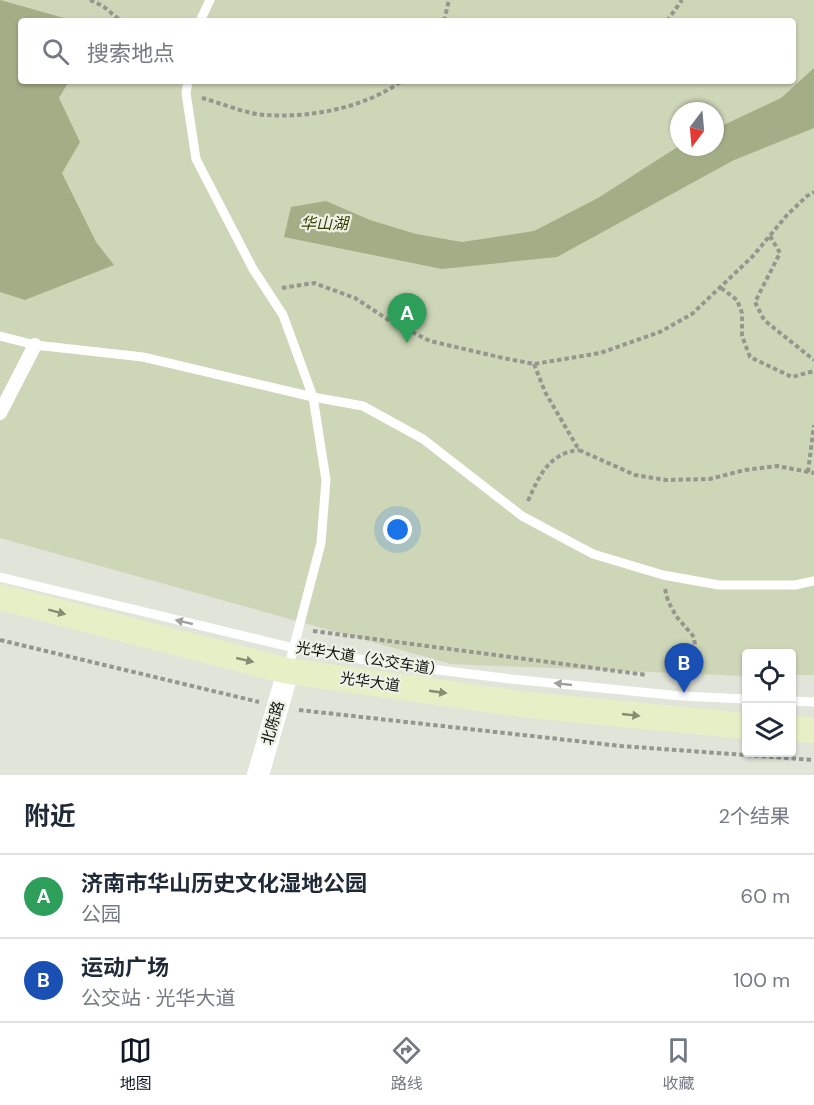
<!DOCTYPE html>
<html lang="zh">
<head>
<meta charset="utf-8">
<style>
  :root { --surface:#fff; --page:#f6f6f7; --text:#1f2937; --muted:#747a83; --line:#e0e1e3; --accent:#111827 }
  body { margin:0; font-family:"DM Sans","Noto Sans SC",sans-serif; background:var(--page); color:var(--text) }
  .controls { position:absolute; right:18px; bottom:18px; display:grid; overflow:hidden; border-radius:6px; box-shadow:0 2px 4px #0004 }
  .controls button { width:54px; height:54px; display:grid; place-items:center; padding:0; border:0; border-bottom:2px solid var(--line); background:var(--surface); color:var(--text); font:30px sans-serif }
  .compass { position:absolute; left:670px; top:102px; width:54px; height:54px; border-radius:50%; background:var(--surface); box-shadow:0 2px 4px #0004; rotate:196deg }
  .you { position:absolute; left:398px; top:530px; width:21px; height:21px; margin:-15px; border:4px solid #fff; border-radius:50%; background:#1a73e8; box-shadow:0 0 0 9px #1a73e833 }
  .badge { display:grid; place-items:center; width:39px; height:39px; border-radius:50%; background:var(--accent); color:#fff; font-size:20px; font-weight:700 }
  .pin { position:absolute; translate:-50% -50px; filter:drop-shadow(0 2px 3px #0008) }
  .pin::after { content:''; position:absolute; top:32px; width:21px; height:18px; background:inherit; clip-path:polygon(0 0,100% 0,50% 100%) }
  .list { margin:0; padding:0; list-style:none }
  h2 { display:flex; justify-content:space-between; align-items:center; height:78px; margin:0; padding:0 24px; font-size:26px }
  h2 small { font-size:20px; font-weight:400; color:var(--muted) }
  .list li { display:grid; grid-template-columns:39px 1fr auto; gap:18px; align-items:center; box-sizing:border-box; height:84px; padding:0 24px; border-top:2px solid var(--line) }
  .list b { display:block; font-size:22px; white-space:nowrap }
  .list p { margin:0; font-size:20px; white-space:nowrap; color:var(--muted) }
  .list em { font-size:20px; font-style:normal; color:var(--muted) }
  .icon { flex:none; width:33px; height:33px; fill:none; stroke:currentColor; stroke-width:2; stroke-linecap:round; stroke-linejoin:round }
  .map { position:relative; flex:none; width:814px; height:775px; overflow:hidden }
  .search { position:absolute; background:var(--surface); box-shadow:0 2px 4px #0004; left:18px; right:18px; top:18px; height:66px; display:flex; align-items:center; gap:15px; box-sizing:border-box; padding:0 21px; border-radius:6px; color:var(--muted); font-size:22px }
  .sheet { height:246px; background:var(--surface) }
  nav { display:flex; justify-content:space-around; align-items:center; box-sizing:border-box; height:84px; border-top:2px solid var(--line); background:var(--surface); font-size:16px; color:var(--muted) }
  nav a { display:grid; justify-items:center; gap:3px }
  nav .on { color:var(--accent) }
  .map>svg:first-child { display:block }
  .green { fill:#ced6b8; fill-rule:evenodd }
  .water { fill:#a3ad86 }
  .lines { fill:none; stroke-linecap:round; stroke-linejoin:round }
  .path { stroke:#95978f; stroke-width:4; stroke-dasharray:4.5 3; stroke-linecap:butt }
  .service { stroke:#fff; stroke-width:9 }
  .pedestrian { stroke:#fff; stroke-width:14 }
  .tertiary { stroke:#fff; stroke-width:22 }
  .secondary { stroke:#e7efc6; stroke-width:26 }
  .oneway { fill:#878c73 }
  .oneway2 { fill:#a0a09f }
  .labels { text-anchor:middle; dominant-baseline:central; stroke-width:4.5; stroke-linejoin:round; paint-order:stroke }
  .street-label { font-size:15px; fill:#11120e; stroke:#eef1e6 }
  .water-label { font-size:16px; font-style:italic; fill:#384200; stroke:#eef1e6 }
</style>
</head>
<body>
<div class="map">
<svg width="814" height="775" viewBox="0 0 814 775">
  <rect width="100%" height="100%" fill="#e1e4d9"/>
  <!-- green -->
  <path class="green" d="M0 0H814V675H792V654H746V676L451 664 0 538ZM21 21H793V81H21ZM679 111H715V147H679Z"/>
  <!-- water -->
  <path class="water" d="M0 0 75 21H21V81H69L59 98 80 142 62 173 96 242 114 265 25 300 0 292Z
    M814 68V128L734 160 557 257 442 269 284 237 291 207 326 201 370 220 416 234 462 242 534 231 598 198 679 146 715 147V129L781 98Z"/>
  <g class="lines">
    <!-- path -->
    <path class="path" d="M90 0 103 6 121 21
      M444 21 449 0
      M667 21 682 0
      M202 98C221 103 246 114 265 115 311 118 364 108 402 81
      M770 236 780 253 755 302 764 320 814 360
      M282 288 314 283 355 298 390 321 430 341 503 358 534 364 600 353 660 332 692 314 753 256 787 215 807 196 814 192
      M721 288 737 300 742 313V336L750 357 792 377 814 371
      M534 364 545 392 579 450 635 475 666 480 710 479 745 470 777 466 814 473
      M808 472 814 425
      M528 501C539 476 549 453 579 450
      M665 589 668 601 676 616 694 637 696 654 683 678
      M313 631 647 675
      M0 640 259 702
      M299 710 621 746 814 760"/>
    <!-- service -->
    <path class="service" d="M200 21 210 0
      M0 336 35 345 143 357 313 397 283 315 253 269 196 159 186 93 188 81
      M0 577 294 648 390 664 511 679 681 696 746 699
      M288 669 321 543 326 480 313 397 363 406 423 439 522 516 593 554 663 575 719 585H795L814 581
      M792 701 814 702"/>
    <!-- pedestrian -->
    <path class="pedestrian" d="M0 413 35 345"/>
    <!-- tertiary -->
    <path class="tertiary" d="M258 775 288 671"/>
    <!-- secondary -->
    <path class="secondary" d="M0 597 288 671 529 705 746 726
      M792 729 814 730"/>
  </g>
  <!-- one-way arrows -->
  <defs><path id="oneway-solid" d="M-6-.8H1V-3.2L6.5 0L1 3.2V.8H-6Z" transform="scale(1.5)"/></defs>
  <g class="oneway">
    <use href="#oneway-solid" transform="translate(57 612) rotate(15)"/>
    <use href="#oneway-solid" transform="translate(245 660) rotate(13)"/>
    <use href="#oneway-solid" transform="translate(438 692) rotate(8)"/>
    <use href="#oneway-solid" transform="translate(631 715) rotate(6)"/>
  </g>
  <g class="oneway2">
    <use href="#oneway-solid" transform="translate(184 622) rotate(-167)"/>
    <use href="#oneway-solid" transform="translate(563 684) rotate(-174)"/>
  </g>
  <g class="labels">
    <!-- street labels -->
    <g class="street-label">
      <text transform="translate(370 659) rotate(9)">光华大道（公交车道）</text>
      <text transform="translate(370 682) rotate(8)">光华大道</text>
      <text transform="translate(273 723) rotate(-74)">北陈路</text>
    </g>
    <!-- water labels -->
    <g class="water-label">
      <text x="324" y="223">华山湖</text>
    </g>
  </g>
</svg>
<div class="controls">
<button><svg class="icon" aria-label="locate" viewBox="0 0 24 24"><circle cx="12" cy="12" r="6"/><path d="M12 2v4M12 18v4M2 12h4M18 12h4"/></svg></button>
<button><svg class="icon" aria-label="layers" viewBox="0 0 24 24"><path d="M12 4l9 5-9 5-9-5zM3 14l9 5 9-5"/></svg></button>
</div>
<svg class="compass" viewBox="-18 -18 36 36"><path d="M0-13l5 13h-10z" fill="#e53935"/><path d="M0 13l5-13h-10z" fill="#747a83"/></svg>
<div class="you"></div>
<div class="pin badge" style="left:407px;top:343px;background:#2e9e5b">A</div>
<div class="pin badge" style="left:684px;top:693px;background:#1a4fb4">B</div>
<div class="search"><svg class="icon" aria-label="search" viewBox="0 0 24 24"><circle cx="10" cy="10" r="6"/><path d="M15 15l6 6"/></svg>搜索地点</div>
</div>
<section class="sheet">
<h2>附近<small>2个结果</small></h2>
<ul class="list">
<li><span class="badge" style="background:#2e9e5b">A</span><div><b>济南市华山历史文化湿地公园</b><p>公园</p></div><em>60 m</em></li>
<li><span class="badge" style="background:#1a4fb4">B</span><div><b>运动广场</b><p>公交站 · 光华大道</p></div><em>100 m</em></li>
</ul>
</section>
<nav>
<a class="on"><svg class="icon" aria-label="map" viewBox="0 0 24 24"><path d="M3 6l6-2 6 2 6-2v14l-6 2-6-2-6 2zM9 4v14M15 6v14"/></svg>地图</a>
<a><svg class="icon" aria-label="directions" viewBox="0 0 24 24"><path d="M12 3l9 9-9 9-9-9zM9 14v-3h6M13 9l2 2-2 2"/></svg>路线</a>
<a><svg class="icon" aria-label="saved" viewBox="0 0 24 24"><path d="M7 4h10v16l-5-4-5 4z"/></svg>收藏</a>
</nav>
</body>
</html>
